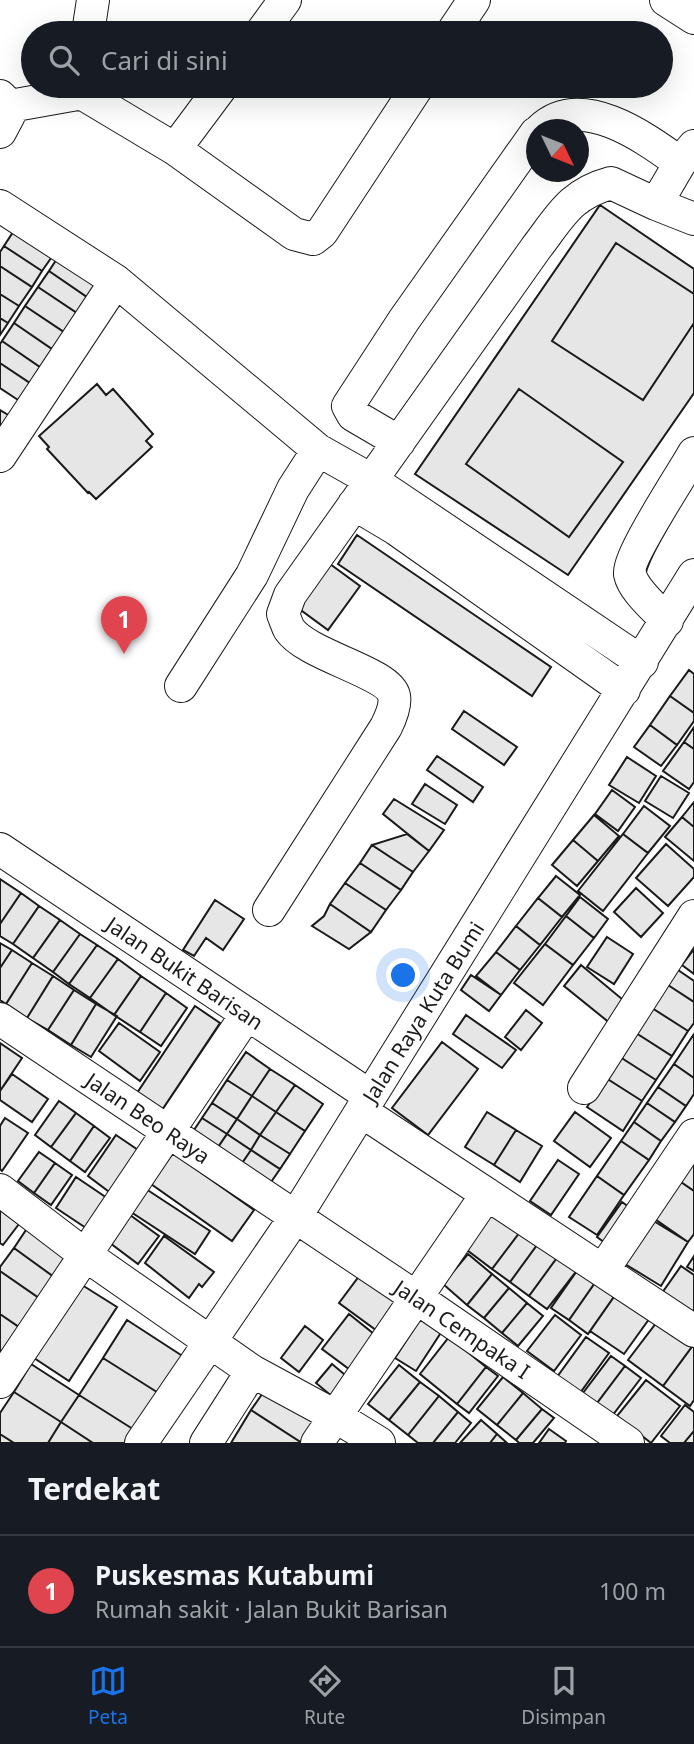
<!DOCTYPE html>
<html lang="id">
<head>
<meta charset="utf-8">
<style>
  :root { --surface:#171b24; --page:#242831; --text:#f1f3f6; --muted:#9ea1a6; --line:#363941; --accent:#1a73e8 }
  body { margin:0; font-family:"Noto Sans",sans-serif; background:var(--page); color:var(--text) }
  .compass { position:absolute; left:526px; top:119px; width:63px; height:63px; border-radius:50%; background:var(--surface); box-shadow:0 7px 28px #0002; rotate:133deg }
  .you { position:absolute; left:404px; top:976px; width:24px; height:24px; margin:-18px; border:5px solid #fff; border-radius:50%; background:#1a73e8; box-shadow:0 0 0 10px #1a73e833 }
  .badge { display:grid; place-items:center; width:46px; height:46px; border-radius:50%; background:var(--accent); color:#fff; font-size:23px; font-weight:700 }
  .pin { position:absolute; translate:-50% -58px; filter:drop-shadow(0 2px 4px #0008) }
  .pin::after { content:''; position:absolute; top:37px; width:24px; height:21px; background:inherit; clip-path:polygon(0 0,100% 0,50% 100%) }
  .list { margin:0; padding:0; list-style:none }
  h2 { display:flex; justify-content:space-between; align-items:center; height:91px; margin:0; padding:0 28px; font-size:30px }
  h2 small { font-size:23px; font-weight:400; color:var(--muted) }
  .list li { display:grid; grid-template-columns:46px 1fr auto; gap:21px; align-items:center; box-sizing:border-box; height:112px; padding:0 28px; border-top:2px solid var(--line) }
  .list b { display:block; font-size:26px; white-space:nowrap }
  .list p { margin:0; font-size:23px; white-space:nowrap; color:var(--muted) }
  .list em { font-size:23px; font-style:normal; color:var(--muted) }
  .icon { flex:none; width:38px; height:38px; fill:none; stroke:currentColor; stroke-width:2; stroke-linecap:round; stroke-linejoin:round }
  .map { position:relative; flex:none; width:694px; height:1443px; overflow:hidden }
  .search { position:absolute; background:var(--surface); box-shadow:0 7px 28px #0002; left:21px; right:21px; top:21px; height:77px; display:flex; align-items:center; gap:18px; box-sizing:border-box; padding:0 24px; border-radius:38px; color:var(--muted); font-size:26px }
  .sheet { height:203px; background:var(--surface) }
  nav { display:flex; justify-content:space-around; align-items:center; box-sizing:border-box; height:98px; border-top:2px solid var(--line); background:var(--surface); font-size:19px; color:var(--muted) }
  nav a { display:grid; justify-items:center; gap:4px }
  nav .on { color:var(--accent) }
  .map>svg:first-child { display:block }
  .building { fill:#e6e6e6; stroke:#1a1a1a; stroke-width:2 }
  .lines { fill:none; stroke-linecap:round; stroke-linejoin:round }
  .minor-casing { stroke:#1a1a1a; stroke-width:34 }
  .minor { stroke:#fff; stroke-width:32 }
  .labels { text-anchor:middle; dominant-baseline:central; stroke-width:5; stroke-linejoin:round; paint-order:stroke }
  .street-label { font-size:21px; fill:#1a1a1a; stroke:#fff }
</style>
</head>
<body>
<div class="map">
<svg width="694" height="1443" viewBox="0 0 694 1443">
  <rect width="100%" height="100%" fill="#fff"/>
  <!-- building -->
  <path class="building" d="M600 205 694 269V393L568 575 415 474Z
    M17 226 56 251 42 271 4 246Z
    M616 243 694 294V323L643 400 552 341Z
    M4 246 42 271 32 287 0 266V252Z
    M62 251 101 277 87 297 49 271Z
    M0 266 32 287 19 306 0 294Z
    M49 271 87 297 77 313 38 287Z
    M38 287 77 313 64 332 25 306Z
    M0 294 19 306 8 323 0 318Z
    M25 306 64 332 52 349 14 323Z
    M0 318 8 323 0 335Z
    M14 323 52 349 40 367 2 341Z
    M2 341 40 367 30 383 0 363V344Z
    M0 363 30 383 18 400 0 388Z
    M97 384 106 395 113 389 153 434 146 441 152 447 96 499 89 492 88 493 47 449 49 447 39 436Z
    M519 389 623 462 569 537 466 464Z
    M0 410 10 416 0 430Z
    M357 535 551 667 532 696 338 564Z
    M330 564 360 586 328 630 298 608Z
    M689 670 694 674V713L670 696Z
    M670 696 694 713V721L677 745 650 725Z
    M464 711 517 747 504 765 452 729Z
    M650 725 677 745 661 766 634 747Z
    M694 727V749L684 742Z
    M684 742 694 749V782L689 789 663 771Z
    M437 756 483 787 473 802 427 770Z
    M627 757 656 776 639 803 609 785Z
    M661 776 689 793 673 818 645 801Z
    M425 784 457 805 445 824 412 804Z
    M612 790 635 807 618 831 595 814Z
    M394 799 444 830 429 851 383 814Z
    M694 802V827L682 817Z
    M644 806 670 826 648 853 623 834Z
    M594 815 619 836 598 861 573 840Z
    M682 817 694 827V861L665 837Z
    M407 834 429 851 413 872 372 845Z
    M623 834 648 853 603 911 578 891Z
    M573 840 598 861 577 886 552 865Z
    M666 844 694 869V877L668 906 636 878Z
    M372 845 413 872 401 890 360 863Z
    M360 863 401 890 386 910 345 883Z
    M556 876 580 895 562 917 538 898Z
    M0 879 21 893 0 924Z
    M345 883 386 910 371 932 330 904Z
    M636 888 663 913 641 937 614 912Z
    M21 893 39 906 13 944 0 936V924Z
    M580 897 608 919 594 938 566 916Z
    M538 898 562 917 540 945 516 926Z
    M215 900 244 919 223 950 206 938 194 956 183 950Z
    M330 904 371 932 349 949 312 926 324 916Z
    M39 906 60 920 33 958 13 944Z
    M566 916 594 938 573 965 545 944Z
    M60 920 80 934 53 972 33 958Z
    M516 926 540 945 520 970 496 952Z
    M80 934 97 945 69 984 53 972Z
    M607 937 633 954 614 984 587 967Z
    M0 943 12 950 0 968Z
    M545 944 573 965 543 1005 514 983Z
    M97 945 118 959 90 998 69 984Z
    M694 949V974L682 965Z
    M12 950 32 963 6 1004 0 1000V968Z
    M496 952 520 970 501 995 476 976Z
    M118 959 141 976 114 1015 90 998Z
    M32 963 53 976 27 1018 6 1004Z
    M581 965 628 1004 611 1024 564 986Z
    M678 970 694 981V1002L668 985Z
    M471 975 501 995 489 1011 461 990Z
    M53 976 74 990 48 1030 27 1018Z
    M141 976 166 993 140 1032 114 1015Z
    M668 985 694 1002V1023L688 1031 652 1008Z
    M74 990 96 1004 71 1045 48 1030Z
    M166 993 187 1008 161 1046 140 1032Z
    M96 1004 117 1016 91 1057 71 1045Z
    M195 1006 220 1023 160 1113 135 1096Z
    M652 1008 688 1031 672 1056 636 1033Z
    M526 1010 542 1023 521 1050 505 1037Z
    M466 1015 516 1050 502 1068 453 1034Z
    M119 1023 160 1052 140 1081 99 1051Z
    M636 1033 672 1056 656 1080 620 1057Z
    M694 1034V1078L674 1064Z
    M442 1042 478 1069 428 1135 392 1108Z
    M0 1043 22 1058 0 1091Z
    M246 1052 270 1069 252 1096 227 1080Z
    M620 1057 656 1080 642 1101 606 1078Z
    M674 1064 694 1078V1094L686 1106 658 1087Z
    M270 1069 295 1085 276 1112 252 1096Z
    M12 1074 48 1099 32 1122 0 1100V1091Z
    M606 1078 642 1101 623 1131 587 1107Z
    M227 1080 252 1096 237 1119 212 1103Z
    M295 1085 323 1104 305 1131 276 1112Z
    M658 1087 686 1106 675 1122 647 1103Z
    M252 1096 276 1112 260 1135 237 1119Z
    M59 1101 76 1113 51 1147 35 1135Z
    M212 1103 237 1119 227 1134 202 1118Z
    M647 1103 675 1122 661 1141 634 1122Z
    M276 1112 305 1131 290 1154 260 1135Z
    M487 1112 516 1130 494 1165 465 1147Z
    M575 1112 611 1138 590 1167 554 1141Z
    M76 1113 94 1126 70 1161 51 1147Z
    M5 1118 28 1133 2 1171 0 1169V1126Z
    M202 1118 227 1134 214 1153 190 1136Z
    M237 1119 260 1135 251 1150 227 1134Z
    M634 1122 661 1141 649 1160 621 1141Z
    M94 1126 110 1138 85 1172 70 1161Z
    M516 1130 542 1146 520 1182 494 1165Z
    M227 1134 251 1150 238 1169 214 1153Z
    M116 1135 141 1152 112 1194 88 1176Z
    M260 1135 290 1154 280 1169 251 1150Z
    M621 1141 649 1160 624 1195 597 1176Z
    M251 1150 280 1169 267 1188 238 1169Z
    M39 1152 55 1163 34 1193 18 1181Z
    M173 1153 254 1210 232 1241 151 1184Z
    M694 1158V1191L678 1180Z
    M558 1160 579 1174 551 1215 530 1201Z
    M55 1163 72 1175 51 1205 34 1193Z
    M597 1176 624 1195 597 1235 569 1217Z
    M76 1177 110 1200 89 1230 56 1208Z
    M678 1180 694 1191V1234L688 1242 652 1217Z
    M146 1189 210 1231 195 1254 131 1212Z
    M622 1202 633 1210 608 1245 597 1237Z
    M493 1206 523 1228 492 1269 463 1247Z
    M0 1210 19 1224 3 1245 0 1243Z
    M130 1215 159 1236 138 1264 110 1243Z
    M652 1220 688 1242 661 1286 625 1264Z
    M28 1227 69 1255 54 1277 14 1248Z
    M523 1228 540 1241 510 1282 492 1269Z
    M164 1236 214 1272 202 1287 199 1284 189 1298 145 1263Z
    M540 1241 559 1255 529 1296 510 1282Z
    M14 1248 54 1277 39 1298 0 1271V1267Z
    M468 1254 492 1274 467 1305 443 1284Z
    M559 1255 578 1269 547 1309 529 1296Z
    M694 1256V1271L687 1267Z
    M581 1265 599 1277 569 1320 551 1308Z
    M681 1266 694 1275V1315L662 1293Z
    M0 1271 39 1298 19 1327 0 1314Z
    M492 1274 509 1288 484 1318 467 1305Z
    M360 1275 401 1305 380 1333 339 1303Z
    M599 1277 618 1291 588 1334 569 1320Z
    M82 1285 117 1307 69 1381 34 1358Z
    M509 1288 527 1303 502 1333 484 1318Z
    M618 1291 652 1315 624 1354 590 1331Z
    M527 1303 543 1316 518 1346 502 1333Z
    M0 1314 19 1327 0 1354Z
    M349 1314 379 1338 353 1372 322 1349Z
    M555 1315 581 1335 554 1371 527 1351Z
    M421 1318 442 1331 416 1371 395 1358Z
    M660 1318 694 1344 663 1386 628 1360Z
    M127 1320 184 1357 160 1394 103 1358Z
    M305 1326 323 1340 299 1372 281 1358Z
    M449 1337 486 1367 457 1404 420 1374Z
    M586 1337 609 1353 580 1393 557 1377Z
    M694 1344V1400L690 1406 663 1386Z
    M611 1356 625 1366 597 1403 583 1393Z
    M103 1358 160 1394 136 1431 79 1395Z
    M31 1364 79 1395 61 1422 14 1392Z
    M332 1364 350 1379 334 1398 316 1383Z
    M399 1365 420 1382 389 1420 368 1404Z
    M625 1366 641 1378 612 1416 597 1403Z
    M486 1367 498 1376 469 1413 457 1404Z
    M503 1377 523 1393 497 1425 477 1409Z
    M646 1380 680 1406 651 1443 617 1416Z
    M420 1382 439 1396 408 1435 389 1420Z
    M269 1384 325 1420 302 1443 251 1410Z
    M14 1392 61 1422 48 1443H14L0 1434V1413Z
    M523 1393 542 1409 516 1440 497 1425Z
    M79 1395 136 1431 129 1443H93L61 1422Z
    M439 1396 458 1412 433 1443H418L408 1435Z
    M685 1405 694 1412V1431L684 1443H670L661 1436Z
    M542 1409 554 1418 533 1443H519L516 1440Z
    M251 1410 302 1443H231Z
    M458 1412 471 1423 455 1443H433Z
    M481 1420 497 1434 490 1443H460Z
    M61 1422 93 1443H48Z
    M549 1429 566 1441 565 1443H539Z
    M694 1431V1443H684Z
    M0 1434 14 1443H0Z
    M497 1434 507 1443H490Z"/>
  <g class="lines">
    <!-- minor casing -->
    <g class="minor-casing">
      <path id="minor" d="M666 0 694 18
        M88 33 93 0
        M261 33 285 0
        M452 33 474 0
        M82 86 83 93 88 97 175 149 294 234 313 239 322 232 418 86
        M0 96 10 106 9 115 0 132
        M10 106 83 93
        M540 130C581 91 644 137 680 163
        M175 149 222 86
        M656 204 694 219
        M0 206 116 281 318 450 373 481 642 662
        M399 442 353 415 348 406 404 320 536 133
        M0 456 116 281
        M354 504 396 529 624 690
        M667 621C656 609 633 590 630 574 627 557 683 473 694 453
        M181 686 252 575 293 489 318 450
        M0 849 370 1096
        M269 910 386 727C390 719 396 705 394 696 389 672 307 656 289 629 287 625 285 619 283 614L290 595 536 248C560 217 570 194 611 183L656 204 680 163 694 146
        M0 1019 417 1298 628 1443
        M584 1088 694 916
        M361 1111 694 1331
        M0 1190 84 1254 252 1371 335 1416 379 1443
        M603 1270 694 1135
        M0 1382 247 1014
        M141 1443 296 1216 694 575
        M206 1443 252 1371
        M317 1443 487 1194"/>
    </g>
    <!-- minor -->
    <use href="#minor" class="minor"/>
  </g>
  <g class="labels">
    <!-- street labels -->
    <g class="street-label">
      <text transform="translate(185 973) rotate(34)">Jalan Bukit Barisan</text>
      <text transform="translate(423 1012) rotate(-58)">Jalan Raya Kuta Bumi</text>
      <text transform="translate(148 1118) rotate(34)">Jalan Beo Raya</text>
      <text transform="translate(462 1329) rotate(34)">Jalan Cempaka I</text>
    </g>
  </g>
</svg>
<svg class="compass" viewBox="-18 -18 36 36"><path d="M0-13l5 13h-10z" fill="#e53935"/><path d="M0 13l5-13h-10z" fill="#9ea1a6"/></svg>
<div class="you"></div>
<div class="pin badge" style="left:124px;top:654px;background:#e0444e">1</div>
<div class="search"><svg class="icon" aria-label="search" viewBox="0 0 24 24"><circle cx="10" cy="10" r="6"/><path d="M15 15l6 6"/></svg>Cari di sini</div>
</div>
<section class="sheet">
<h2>Terdekat<small></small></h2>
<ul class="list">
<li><span class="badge" style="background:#e0444e">1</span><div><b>Puskesmas Kutabumi</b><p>Rumah sakit · Jalan Bukit Barisan</p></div><em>100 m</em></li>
</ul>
</section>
<nav>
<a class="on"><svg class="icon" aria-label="map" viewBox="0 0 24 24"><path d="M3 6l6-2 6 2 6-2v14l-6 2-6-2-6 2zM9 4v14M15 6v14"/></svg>Peta</a>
<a><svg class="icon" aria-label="directions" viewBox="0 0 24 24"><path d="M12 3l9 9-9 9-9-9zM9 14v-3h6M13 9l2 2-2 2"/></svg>Rute</a>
<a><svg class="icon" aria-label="saved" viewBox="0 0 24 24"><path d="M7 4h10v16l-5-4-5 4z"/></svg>Disimpan</a>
</nav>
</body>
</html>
